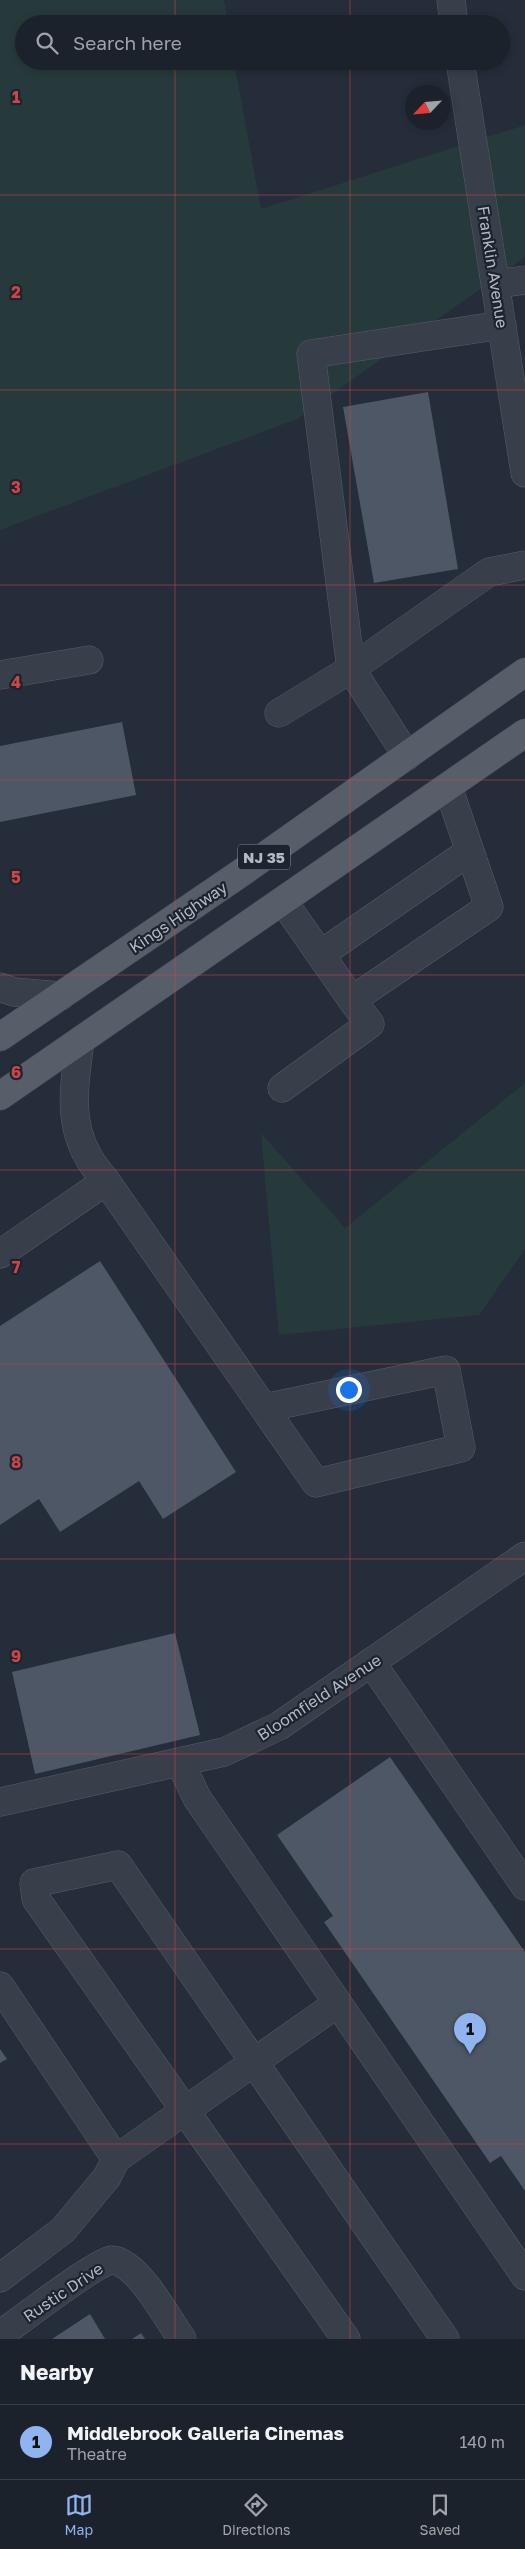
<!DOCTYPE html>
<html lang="en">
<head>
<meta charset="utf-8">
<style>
  :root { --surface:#1b222b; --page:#282f37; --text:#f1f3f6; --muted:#a0a4a9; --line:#393f47; --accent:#8fb4ef }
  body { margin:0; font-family:"Golos Text",sans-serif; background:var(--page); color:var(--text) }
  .compass { position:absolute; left:405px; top:85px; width:45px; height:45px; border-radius:50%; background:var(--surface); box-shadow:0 2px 8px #0003; rotate:244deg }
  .you { position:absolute; left:348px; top:1389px; width:18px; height:18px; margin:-12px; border:4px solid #fff; border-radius:50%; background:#1a73e8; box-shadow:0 0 0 8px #1a73e833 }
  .badge { display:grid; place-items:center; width:32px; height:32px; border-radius:50%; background:var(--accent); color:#111; font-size:16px; font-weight:700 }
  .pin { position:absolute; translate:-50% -41px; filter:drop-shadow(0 1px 2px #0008) }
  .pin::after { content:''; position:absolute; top:26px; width:18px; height:15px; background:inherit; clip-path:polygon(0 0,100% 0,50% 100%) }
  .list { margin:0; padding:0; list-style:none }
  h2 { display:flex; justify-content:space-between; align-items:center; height:65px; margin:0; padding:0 20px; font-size:21px }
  h2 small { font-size:16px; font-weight:400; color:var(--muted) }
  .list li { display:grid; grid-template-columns:32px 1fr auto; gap:15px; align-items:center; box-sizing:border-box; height:75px; padding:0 20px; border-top:1px solid var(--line) }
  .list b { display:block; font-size:19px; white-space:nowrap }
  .list p { margin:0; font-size:16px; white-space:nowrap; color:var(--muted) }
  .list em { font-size:16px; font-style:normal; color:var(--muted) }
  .icon { flex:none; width:28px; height:28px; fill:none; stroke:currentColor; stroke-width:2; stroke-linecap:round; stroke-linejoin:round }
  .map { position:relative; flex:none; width:525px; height:2339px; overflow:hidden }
  .search { position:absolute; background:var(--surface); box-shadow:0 2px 8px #0003; left:15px; right:15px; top:15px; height:55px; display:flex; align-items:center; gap:12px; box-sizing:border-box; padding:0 18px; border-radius:28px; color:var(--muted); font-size:19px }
  .sheet { height:140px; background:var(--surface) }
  nav { display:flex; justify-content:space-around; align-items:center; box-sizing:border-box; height:70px; border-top:1px solid var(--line); background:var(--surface); font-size:14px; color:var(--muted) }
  nav a { display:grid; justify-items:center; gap:2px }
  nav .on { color:var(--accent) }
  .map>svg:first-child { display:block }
  .green { fill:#273a3b }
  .building { fill:#4d5765 }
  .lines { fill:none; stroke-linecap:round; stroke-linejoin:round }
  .minor-casing { stroke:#565d68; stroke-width:29 }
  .major-casing { stroke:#414853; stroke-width:29 }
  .minor { stroke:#383f4a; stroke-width:28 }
  .major { stroke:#565e6a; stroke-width:28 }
  .grid { fill:none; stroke:#cf4547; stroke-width:1; stroke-opacity:0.55 }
  .labels { text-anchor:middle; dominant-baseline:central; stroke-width:4.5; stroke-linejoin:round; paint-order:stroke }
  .shield { fill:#1d242f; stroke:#868d98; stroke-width:1 }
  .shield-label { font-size:15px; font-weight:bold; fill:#b3bac5 }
  .street-label { font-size:16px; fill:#b3bac5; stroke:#1d242f }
  .grid-label { font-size:16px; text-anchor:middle; font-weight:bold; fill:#cf4547; stroke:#1d242f; stroke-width:4.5; stroke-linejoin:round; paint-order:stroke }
</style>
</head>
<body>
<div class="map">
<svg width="525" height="2339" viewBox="0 0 525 2339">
  <rect width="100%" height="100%" fill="#242d39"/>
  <!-- green -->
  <path class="green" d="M0 0H224L228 24H24V61H234L261 209 525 125V257L297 419 0 530Z
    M525 1083V1249L479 1315 279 1335 261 1133 345 1228Z"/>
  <!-- building -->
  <path class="building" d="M428 392 458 569 374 583 343 407Z
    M122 722 136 795 0 822V746Z
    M100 1261 236 1472 163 1519 139 1481 60 1532 39 1499 0 1525V1326Z
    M175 1633 200 1735 35 1774 12 1672Z
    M390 1757 525 1952V2191L501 2156 490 2163 324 1922 333 1916 277 1835Z
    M0 2049 7 2059 0 2063Z
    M90 2314 105 2339H52Z
    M141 2333 145 2339H132Z"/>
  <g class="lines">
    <!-- minor casing -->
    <g class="minor-casing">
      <path id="minor" d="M451 0 454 24
        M460 61 525 473
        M495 284 525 280
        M0 675 89 660
        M279 713 351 669 311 354 502 325
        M407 756 351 669 489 572 525 565
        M283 901 352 1000 489 907 448 787
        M321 954 470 851
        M0 987 14 992 61 996
        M80 1041C75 1080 67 1120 88 1156 92 1165 100 1173 106 1181
        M282 1088 370 1024 352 1000
        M0 1254 106 1181 316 1483 461 1448 446 1370 264 1408
        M371 1662 525 1886
        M180 1762 197 1798 525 2276
        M0 1802 224 1752 279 1726 525 1556
        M0 1986 116 2159 338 2003
        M0 2278 63 2230 107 2177 116 2159
        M0 2335C18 2322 96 2262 112 2260 115 2260 120 2262 123 2264 145 2276 167 2318 182 2339
        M346 2339 36 1899 34 1883 118 1865 445 2339"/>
    </g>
    <!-- major casing -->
    <g class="major-casing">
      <path id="major" d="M0 1037 238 875 525 672
        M0 1096 525 733"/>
    </g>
    <!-- minor -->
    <use href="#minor" class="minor"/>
    <!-- major -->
    <use href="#major" class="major"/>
  </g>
  <!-- grid -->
  <path class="grid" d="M175 0V24M350 0V24M175 61V2339M350 61V2339M0 195H525M0 390H525M0 585H525M0 780H525M0 975H525M0 1170H525M0 1364H525M0 1559H525M0 1754H525M0 1949H525M0 2144H525"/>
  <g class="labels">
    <!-- shield labels -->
    <rect class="shield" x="238" y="844.5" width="52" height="25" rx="4"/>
    <g class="shield-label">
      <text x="264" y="857">NJ 35</text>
    </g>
    <!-- street labels -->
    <g class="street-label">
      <text transform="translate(493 267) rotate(81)">Franklin Avenue</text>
      <text transform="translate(178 917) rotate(-34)">Kings Highway</text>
      <text transform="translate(319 1697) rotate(-33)">Bloomfield Avenue</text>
      <text transform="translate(63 2292) rotate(-34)">Rustic Drive</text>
    </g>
  </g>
  <g class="grid-label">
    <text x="16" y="103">1</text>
    <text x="16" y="298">2</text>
    <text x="16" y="493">3</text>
    <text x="16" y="688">4</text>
    <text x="16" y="883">5</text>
    <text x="16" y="1078">6</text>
    <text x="16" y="1273">7</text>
    <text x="16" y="1468">8</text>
    <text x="16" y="1662">9</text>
  </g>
</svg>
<svg class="compass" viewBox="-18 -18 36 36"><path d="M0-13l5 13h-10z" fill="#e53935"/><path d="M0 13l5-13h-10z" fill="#a0a4a9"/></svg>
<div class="you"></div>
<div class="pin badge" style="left:470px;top:2054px">1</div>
<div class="search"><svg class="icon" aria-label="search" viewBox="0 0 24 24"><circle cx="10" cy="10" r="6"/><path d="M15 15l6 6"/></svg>Search here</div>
</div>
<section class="sheet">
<h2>Nearby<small></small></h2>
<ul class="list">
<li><span class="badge">1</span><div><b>Middlebrook Galleria Cinemas</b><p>Theatre</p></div><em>140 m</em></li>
</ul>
</section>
<nav>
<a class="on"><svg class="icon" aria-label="map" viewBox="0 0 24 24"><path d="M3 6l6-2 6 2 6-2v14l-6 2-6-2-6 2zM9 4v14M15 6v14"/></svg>Map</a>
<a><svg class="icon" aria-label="directions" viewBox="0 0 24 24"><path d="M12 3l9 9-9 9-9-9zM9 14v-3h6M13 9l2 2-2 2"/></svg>Directions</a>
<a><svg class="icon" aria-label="saved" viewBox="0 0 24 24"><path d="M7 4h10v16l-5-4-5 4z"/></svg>Saved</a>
</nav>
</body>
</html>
